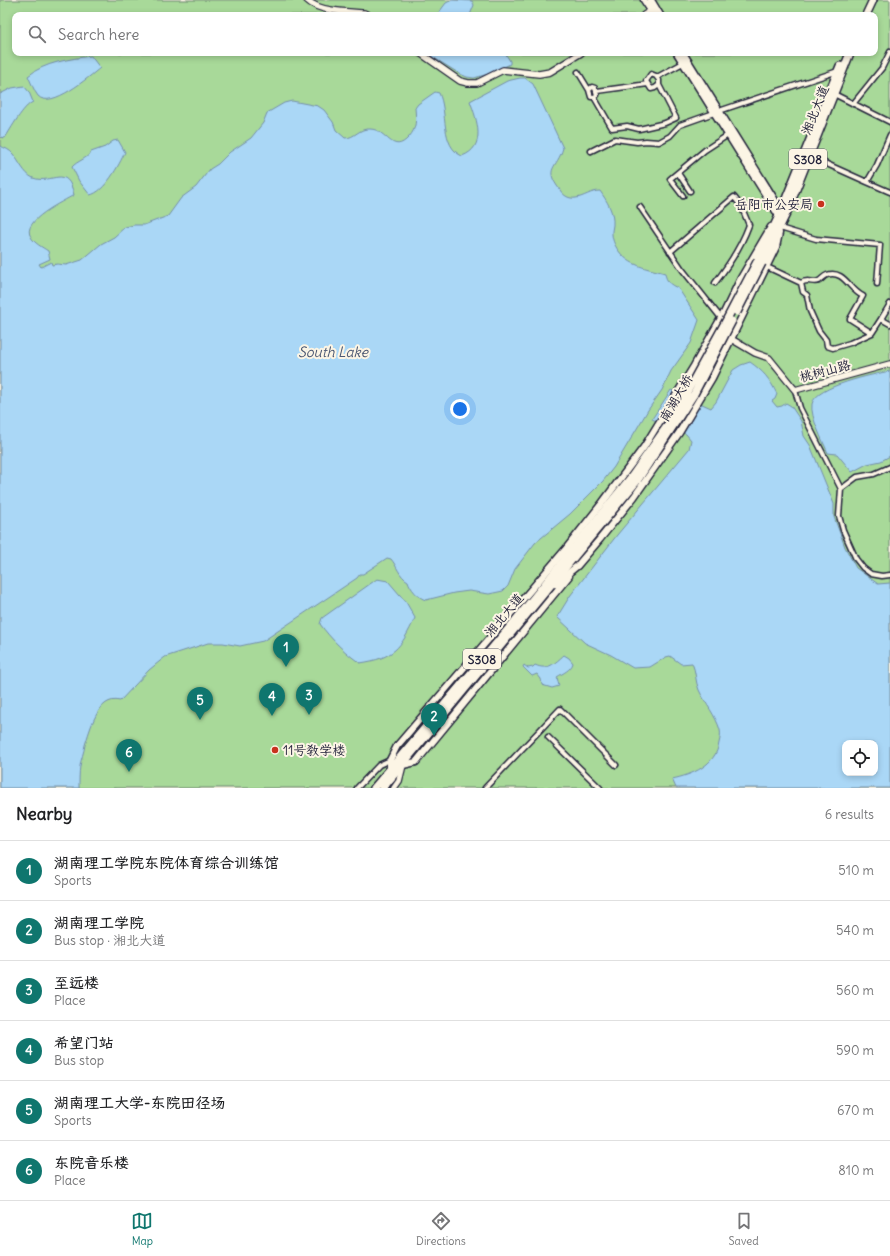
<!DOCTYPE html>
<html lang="en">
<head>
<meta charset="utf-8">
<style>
  :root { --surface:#fff; --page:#f6f6f6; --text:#202124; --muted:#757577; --line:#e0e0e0; --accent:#0f766e }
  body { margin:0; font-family:Delius,"LXGW WenKai TC",sans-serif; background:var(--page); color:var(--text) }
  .controls { position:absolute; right:12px; bottom:12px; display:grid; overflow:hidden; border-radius:8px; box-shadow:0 2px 6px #0003 }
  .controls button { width:36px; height:36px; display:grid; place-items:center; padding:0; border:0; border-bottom:1px solid var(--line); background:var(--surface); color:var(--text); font:20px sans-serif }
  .you { position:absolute; left:460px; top:409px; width:14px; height:14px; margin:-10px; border:3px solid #fff; border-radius:50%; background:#1a73e8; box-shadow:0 0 0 6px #1a73e833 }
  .badge { display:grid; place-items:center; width:26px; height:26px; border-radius:50%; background:var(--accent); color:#fff; font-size:13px; font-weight:700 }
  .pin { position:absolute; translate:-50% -33px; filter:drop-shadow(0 1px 2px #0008) }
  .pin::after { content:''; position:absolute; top:21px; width:14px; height:12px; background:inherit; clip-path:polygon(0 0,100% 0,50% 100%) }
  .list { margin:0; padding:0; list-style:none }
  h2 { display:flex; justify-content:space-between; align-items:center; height:52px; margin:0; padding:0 16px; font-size:17px }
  h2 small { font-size:13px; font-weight:400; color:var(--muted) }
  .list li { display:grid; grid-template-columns:26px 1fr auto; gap:12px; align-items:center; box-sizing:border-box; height:60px; padding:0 16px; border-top:1px solid var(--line) }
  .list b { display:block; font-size:15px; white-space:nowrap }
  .list p { margin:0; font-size:13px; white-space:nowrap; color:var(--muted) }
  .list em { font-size:13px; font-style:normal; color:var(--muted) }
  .icon { flex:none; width:22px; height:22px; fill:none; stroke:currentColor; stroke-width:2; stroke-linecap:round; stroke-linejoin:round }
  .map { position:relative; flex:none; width:890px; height:788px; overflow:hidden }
  .search { position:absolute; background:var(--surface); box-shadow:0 2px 6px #0003; left:12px; right:12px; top:12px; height:44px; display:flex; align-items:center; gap:10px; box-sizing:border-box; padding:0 14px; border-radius:8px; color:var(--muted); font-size:15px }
  .sheet { height:412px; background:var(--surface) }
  nav { display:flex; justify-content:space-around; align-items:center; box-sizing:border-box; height:56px; border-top:1px solid var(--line); background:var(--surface); font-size:11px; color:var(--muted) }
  nav a { display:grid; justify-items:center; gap:2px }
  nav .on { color:var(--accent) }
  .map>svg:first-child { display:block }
  .green { fill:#a8d999; stroke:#657e6a; fill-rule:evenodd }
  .water { fill:#aad7f6; stroke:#748fab; fill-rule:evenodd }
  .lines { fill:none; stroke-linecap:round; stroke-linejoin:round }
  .street-casing { stroke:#22223b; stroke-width:7 }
  .secondary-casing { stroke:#22223b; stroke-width:8 }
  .primary-casing { stroke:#22223b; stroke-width:9 }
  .highway-casing { stroke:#22223b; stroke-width:10 }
  .street { stroke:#fcf5e5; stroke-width:4 }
  .secondary { stroke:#fcf5e5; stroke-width:5.5 }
  .primary { stroke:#fcf5e5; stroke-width:6 }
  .highway { stroke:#fcf5e5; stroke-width:7 }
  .highway-bridge-casing { stroke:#22223b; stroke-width:10; stroke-linecap:butt }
  .highway-bridge { stroke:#fcf5e5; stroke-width:7 }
  .poi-dot { fill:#c8321e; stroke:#fcf5e5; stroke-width:1.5 }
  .labels { text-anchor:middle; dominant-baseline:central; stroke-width:4; stroke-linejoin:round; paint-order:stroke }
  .shield { fill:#fcf5e5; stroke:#63616e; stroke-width:1 }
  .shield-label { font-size:12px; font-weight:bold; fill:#22223b }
  .street-label { font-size:13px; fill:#22223b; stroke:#fcf5e5 }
  .poi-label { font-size:13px; fill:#22223b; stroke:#fcf5e5; text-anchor:end }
  .water-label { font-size:14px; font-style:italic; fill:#4b5873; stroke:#fcf5e5 }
</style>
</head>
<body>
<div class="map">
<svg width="890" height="788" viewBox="0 0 890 788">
  <rect width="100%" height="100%" fill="#fcf5e5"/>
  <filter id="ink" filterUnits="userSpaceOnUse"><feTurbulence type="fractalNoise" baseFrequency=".025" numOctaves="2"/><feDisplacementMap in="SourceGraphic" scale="8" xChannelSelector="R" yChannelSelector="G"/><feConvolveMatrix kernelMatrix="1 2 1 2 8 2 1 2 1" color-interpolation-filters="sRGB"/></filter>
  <g filter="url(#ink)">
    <!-- green -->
    <path class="green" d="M0 0H890V788H0ZM15 15H875V53H15ZM845 743H875V773H845Z"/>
    <!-- water -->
    <path class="water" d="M452 0 472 1 474 5 470 15H437L446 3Z
      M430 53H505L510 61V64L492 73 474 78 467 77 460 74 431 56Z
      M91 56 100 68C90 76 51 110 38 96 34 91 31 82 28 76 45 62 70 59 91 56Z
      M520 78H525L533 84 563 148C557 169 543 168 560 190 564 196 569 199 576 198 584 197 591 191 600 191 607 201 614 212 613 225 613 227 612 229 612 231 611 245 623 259 635 264 645 269 655 270 665 273 666 281 670 285 678 288L699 320 691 343 671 371 662 390 648 410 614 467 603 481 570 514 535 543 515 569 508 586 503 591 489 594 469 591 454 593 426 600C418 598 410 588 408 581 399 576 397 566 391 559L387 558 363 574H360L357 578 263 641 240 646 223 643H208L165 657 149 670 120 701C98 695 90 730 85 745 84 752 81 759 80 766 79 773 79 781 79 788H0V146C5 148 10 150 13 154 19 161 24 174 33 178 52 185 67 163 74 195 64 201 20 221 31 237 34 243 42 247 48 251L50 259 39 264 41 267 51 262 52 265 57 264 66 265 82 260 101 244 114 237 125 227 134 225H144L168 216 181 198 196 187 210 169 218 164 230 152 251 138 263 123 267 113 284 103 292 101 318 106 324 110 333 122 336 130 345 138C355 138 359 128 370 129 387 129 392 156 409 137 417 128 416 119 415 108L418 104 435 92 439 93C448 112 440 146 462 156 487 147 477 120 470 101L507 81Z
      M24 86 29 92 33 102C23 106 11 129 5 138L0 137V94L12 88Z
      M118 140 125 152C119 165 105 192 90 195L79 181 72 167C77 161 87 159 91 152L105 147 113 141Z
      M750 362C764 372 769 378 777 394L775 399 772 401 777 407 782 406 786 403 791 406 801 421 804 436 810 445 834 504V517L845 547 856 568 878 584 890 583V788H676L672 779C692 775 716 765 719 743 720 739 721 734 720 730 716 716 705 703 699 690 695 681 696 671 692 663L681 664 670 656 666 657 650 667 633 668 611 655 585 643 557 617 570 596 617 535 689 449 691 440 686 434 652 419 671 390 711 408 716 402 733 370 741 365ZM845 743H875V773H845Z
      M890 371V456L881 461 867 464 852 472 837 454 828 453C823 441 810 417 812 404 815 386 875 374 890 371Z
      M377 579 388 581 406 602 415 618C401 648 394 658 360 663 344 652 331 639 320 624L322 618Z
      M564 655 569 658 573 663C571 670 563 673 557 677L559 686 552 688 542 685 541 679 537 674 532 676 523 667 524 665 528 668 533 667 535 665C548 671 555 663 564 655Z"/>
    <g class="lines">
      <!-- street casing -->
      <g class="street-casing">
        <path id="street" d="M578 72 589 90 592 87 595 88 597 95 594 97H591L589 90
          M657 77 683 63
          M597 91 648 84
          M834 94 890 122
          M594 97 612 128 627 126 639 129 665 123 676 118 659 85V80L656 76 651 74 646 81 651 89 655 88 659 85
          M853 104 882 68 890 52
          M719 111 838 71
          M591 151 615 139 637 142 646 141 659 142 670 136 680 125 714 113
          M809 156 867 182 877 165 890 135
          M678 173 690 191
          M867 182 890 192
          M683 196 670 179 705 150 728 135
          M640 207 682 269 721 318
          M780 228 816 239 880 245 877 284
          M670 252 734 197 741 206 749 225C741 247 729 265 715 283
          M767 267 801 283 803 292 807 295 810 311 819 331 826 340 827 346 833 348 850 343 872 333 881 319 890 324
          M801 283C808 278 813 284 819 281 822 279 824 276 827 275 844 269 850 291 863 296L850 319 872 333
          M881 319 890 304
          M795 390 800 408 841 489 839 516 843 530 856 559 863 568 871 574 882 576 890 575
          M841 489 857 477 874 474 890 467
          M548 737 600 788
          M357 788 379 765 390 760
          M485 788 560 709 616 765"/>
      </g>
      <!-- secondary casing -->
      <g class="secondary-casing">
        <path id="secondary" d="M307 0C319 12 347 12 364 13L368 15
          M644 15 651 11
          M420 53 460 81 468 83H477L503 70 539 74 550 72 581 53
          M721 333 755 353 769 358 795 390 890 364
          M394 788 399 781 403 765"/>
      </g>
      <!-- primary casing -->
      <g class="primary-casing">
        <path id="primary" d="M644 0 654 15
          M651 0 660 15
          M677 53 779 216 782 218
          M683 53 781 210 784 211
          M555 584 577 566 600 539 634 497 679 433 712 378 776 247 779 233
          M403 765 416 762 569 576
          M390 769V760L397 746 565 550 603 502 644 447 694 366 724 313 741 278 771 227"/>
      </g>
      <!-- highway casing -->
      <g class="highway-casing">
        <path id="highway" d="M866 15 873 0
          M758 260 779 216 840 66
          M762 263 787 212 850 53
          M374 788 514 622 632 476 667 426 688 390
          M383 788 637 481 694 394"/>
      </g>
      <!-- street -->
      <use href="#street" class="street"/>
      <!-- secondary -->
      <use href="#secondary" class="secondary"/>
      <!-- primary -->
      <use href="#primary" class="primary"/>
      <!-- highway -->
      <use href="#highway" class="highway"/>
      <!-- highway-bridge casing -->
      <g class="highway-bridge-casing">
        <path id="highway-bridge" d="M737 312 762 263
          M688 390 726 321 758 260
          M694 394 732 321"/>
      </g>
      <!-- highway-bridge -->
      <use href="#highway-bridge" class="highway-bridge"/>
    </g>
  </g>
  <!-- markers -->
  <g class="poi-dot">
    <circle cx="821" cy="204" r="4"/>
    <circle cx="275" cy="750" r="4"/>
  </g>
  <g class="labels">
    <!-- shield labels -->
    <g class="shield">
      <rect x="789" y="149" width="38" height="20" rx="3"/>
      <rect x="463" y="649" width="38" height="20" rx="3"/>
    </g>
    <g class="shield-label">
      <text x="808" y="159">S308</text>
      <text x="482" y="659">S308</text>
    </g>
    <!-- street labels -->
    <g class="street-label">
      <text transform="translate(815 110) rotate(-68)">湘北大道</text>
      <text transform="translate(825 371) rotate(-15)">桃树山路</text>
      <text transform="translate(676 398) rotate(-60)">南湖大桥</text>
      <text transform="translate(504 615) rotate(-50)">湘北大道</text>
    </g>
    <!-- poi labels -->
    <g class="poi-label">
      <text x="813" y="204">岳阳市公安局</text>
      <text x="283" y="750" text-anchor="start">11号教学楼</text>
    </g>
    <!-- water labels -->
    <g class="water-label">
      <text x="333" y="352">South Lake</text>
    </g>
  </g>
</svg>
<div class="controls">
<button><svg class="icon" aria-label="locate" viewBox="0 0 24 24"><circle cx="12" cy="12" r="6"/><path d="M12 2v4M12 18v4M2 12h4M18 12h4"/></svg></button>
</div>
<div class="you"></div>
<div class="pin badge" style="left:286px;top:667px">1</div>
<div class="pin badge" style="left:434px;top:736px">2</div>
<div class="pin badge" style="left:309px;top:715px">3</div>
<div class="pin badge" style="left:272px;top:716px">4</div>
<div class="pin badge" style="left:200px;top:720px">5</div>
<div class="pin badge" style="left:129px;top:772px">6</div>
<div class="search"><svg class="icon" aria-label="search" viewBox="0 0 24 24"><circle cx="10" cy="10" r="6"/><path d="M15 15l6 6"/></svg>Search here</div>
</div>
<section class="sheet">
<h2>Nearby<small>6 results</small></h2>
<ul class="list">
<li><span class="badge">1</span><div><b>湖南理工学院东院体育综合训练馆</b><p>Sports</p></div><em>510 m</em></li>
<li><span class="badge">2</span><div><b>湖南理工学院</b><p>Bus stop · 湘北大道</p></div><em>540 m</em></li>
<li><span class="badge">3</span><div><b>至远楼</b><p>Place</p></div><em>560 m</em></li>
<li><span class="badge">4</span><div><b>希望门站</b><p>Bus stop</p></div><em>590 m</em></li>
<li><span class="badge">5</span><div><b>湖南理工大学-东院田径场</b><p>Sports</p></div><em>670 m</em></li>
<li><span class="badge">6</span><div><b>东院音乐楼</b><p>Place</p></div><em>810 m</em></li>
</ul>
</section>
<nav>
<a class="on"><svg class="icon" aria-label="map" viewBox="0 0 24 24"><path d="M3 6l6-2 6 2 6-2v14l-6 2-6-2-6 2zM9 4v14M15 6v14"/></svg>Map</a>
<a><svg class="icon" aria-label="directions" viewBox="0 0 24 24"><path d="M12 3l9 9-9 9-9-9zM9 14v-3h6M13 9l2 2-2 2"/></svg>Directions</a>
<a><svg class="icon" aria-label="saved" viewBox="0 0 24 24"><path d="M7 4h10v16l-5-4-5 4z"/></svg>Saved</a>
</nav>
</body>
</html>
